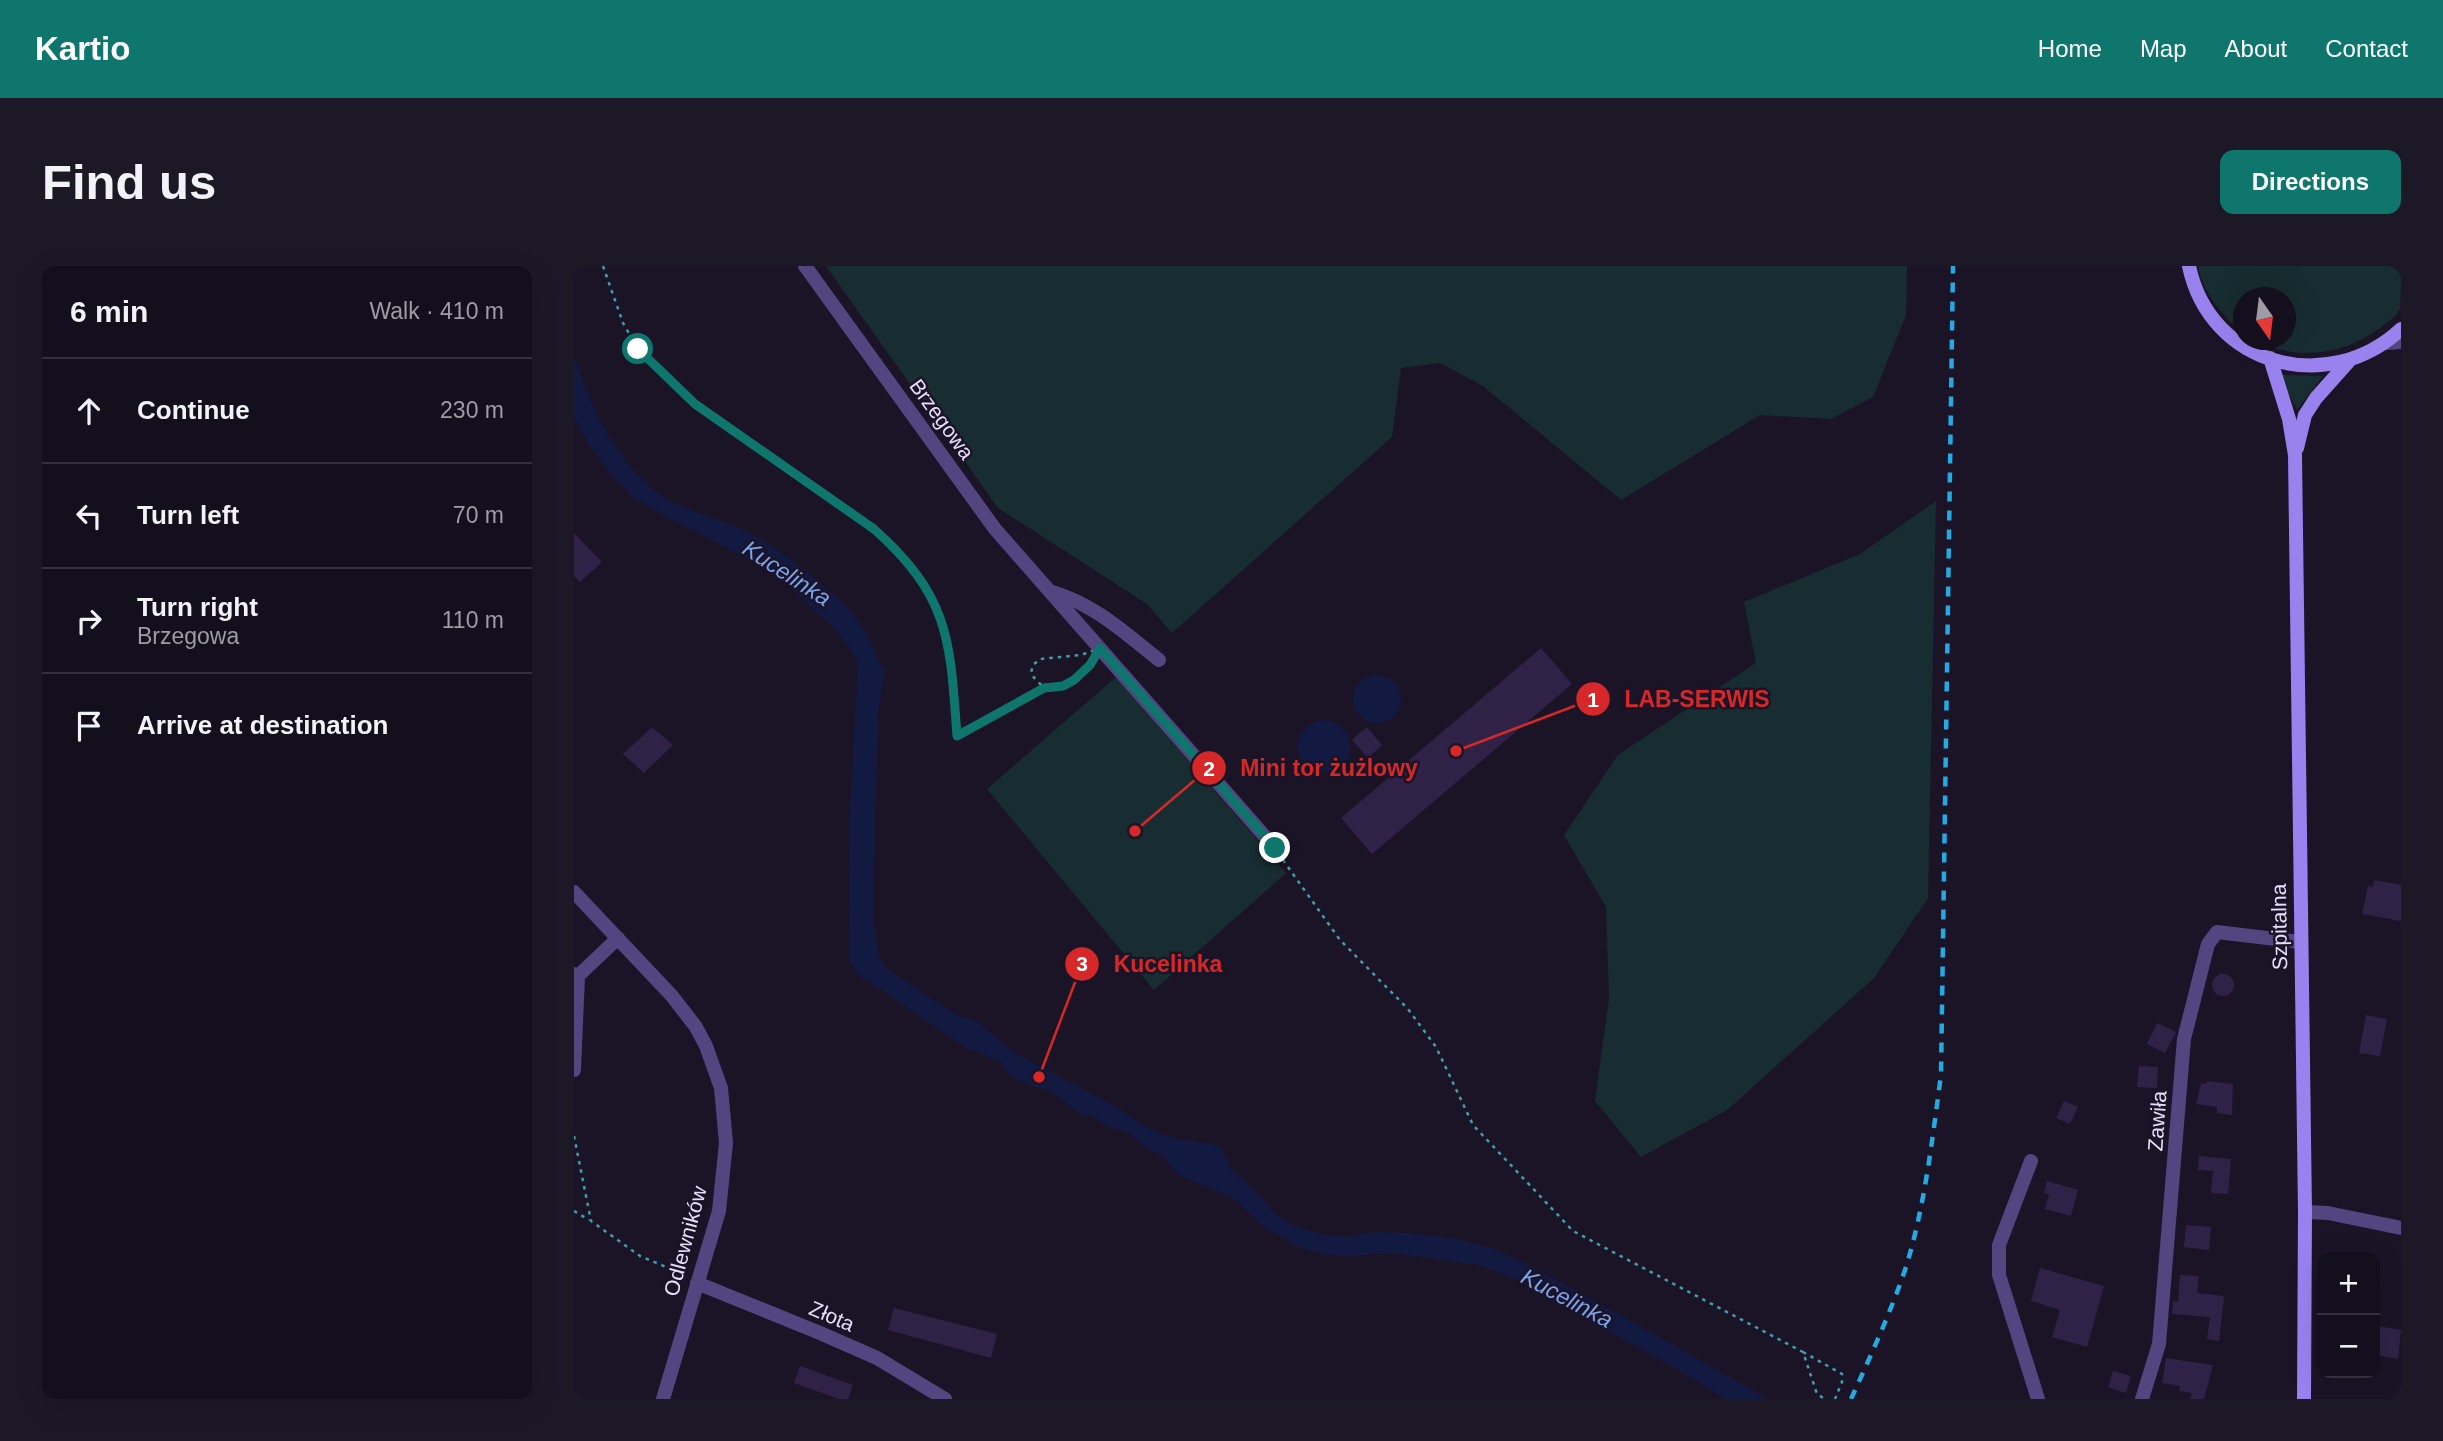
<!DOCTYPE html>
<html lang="en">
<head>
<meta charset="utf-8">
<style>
  :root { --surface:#140f1d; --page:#1d1826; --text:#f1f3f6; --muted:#9d9ca4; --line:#332f3b; --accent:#0f766e }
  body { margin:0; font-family:Helvetica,sans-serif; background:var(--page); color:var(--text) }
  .controls { position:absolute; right:21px; bottom:21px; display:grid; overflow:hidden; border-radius:14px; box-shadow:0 7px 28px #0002 }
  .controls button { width:63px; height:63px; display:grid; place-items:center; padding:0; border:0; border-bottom:2px solid var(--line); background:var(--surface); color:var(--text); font:35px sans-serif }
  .compass { position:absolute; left:1659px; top:21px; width:63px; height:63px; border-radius:50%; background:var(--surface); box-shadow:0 7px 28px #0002; rotate:166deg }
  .stop { position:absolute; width:21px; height:21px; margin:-16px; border:5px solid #0f766e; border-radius:50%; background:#fff }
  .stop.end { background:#0f766e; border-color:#fff; box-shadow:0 2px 7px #0008 }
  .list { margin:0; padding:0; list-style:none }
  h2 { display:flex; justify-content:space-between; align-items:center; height:91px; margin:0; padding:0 28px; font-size:30px }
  h2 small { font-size:23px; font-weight:400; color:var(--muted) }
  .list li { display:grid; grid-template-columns:46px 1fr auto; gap:21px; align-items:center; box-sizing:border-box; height:105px; padding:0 28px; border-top:2px solid var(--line) }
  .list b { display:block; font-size:26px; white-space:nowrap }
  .list p { margin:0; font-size:23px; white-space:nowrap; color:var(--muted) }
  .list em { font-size:23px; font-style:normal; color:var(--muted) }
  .icon { flex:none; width:38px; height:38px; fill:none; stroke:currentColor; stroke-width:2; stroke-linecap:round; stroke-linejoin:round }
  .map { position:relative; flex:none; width:1827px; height:1133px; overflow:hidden; border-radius:14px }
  header { display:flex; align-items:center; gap:42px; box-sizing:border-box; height:98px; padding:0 35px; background:var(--accent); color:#fff }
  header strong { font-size:33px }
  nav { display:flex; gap:38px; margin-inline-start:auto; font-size:24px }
  .intro { display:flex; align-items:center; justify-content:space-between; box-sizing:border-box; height:168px; padding:0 42px }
  h1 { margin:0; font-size:49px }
  .button { padding:18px 32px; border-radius:14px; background:var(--accent); color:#fff; font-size:24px; font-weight:700 }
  main { display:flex; gap:42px; padding:0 42px }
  aside { flex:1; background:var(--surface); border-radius:14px; box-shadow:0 7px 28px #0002 }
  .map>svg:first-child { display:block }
  .green { fill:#182d31 }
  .water { fill:#121a42 }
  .building { fill:#302246 }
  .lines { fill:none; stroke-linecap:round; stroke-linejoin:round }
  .path { stroke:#419eac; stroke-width:2.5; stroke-dasharray:3.5 5; stroke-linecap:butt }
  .street { stroke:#534580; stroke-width:14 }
  .secondary { stroke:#9982ee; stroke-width:14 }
  .rail { stroke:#23aae2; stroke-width:4.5; stroke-dasharray:10 9; stroke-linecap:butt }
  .route { stroke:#0f766e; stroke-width:9 }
  .labels { text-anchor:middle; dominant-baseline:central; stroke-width:5; stroke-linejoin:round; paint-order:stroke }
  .street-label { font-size:21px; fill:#e7defb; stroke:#1b1427 }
  .water-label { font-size:23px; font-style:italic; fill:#7aa2ed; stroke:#1b1427 }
  .leader { fill:none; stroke:#d62828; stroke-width:2.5 }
  .callout-dot { fill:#d62828; stroke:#1b1427; stroke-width:2.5 }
  .mark-label { font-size:21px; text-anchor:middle; font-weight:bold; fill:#fff }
  .callout-label { font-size:23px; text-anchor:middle; font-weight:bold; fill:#d62828; stroke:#1b1427; stroke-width:5; stroke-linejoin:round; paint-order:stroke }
</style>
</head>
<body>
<header>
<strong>Kartio</strong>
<nav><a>Home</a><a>Map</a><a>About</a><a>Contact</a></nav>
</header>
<div class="intro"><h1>Find us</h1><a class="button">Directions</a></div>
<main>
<aside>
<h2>6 min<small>Walk · 410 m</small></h2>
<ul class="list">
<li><svg class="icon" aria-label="ahead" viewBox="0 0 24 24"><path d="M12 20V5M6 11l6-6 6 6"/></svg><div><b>Continue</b></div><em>230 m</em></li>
<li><svg class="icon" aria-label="left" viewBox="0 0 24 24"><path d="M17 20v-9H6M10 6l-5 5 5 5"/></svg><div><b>Turn left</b></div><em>70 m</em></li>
<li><svg class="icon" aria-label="right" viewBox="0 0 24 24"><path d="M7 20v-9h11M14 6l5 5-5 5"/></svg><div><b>Turn right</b><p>Brzegowa</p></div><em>110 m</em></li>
<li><svg class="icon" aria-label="arrive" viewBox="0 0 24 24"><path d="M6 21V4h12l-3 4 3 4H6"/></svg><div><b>Arrive at destination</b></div></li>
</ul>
</aside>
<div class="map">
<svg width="1827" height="1133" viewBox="0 0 1827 1133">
  <rect width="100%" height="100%" fill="#1b1427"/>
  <!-- green -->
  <path class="green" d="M252 0H1333L1332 49 1299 131 1257 153 1186 149 1047 234 909 120 866 97 827 102 818 171 598 367 573 338 424 242Z
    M1624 0H1827C1827 12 1827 32 1826 43 1822 51 1813 56 1807 61 1770 90 1721 95 1680 74H1712V32H1670L1669 68C1650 51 1628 26 1624 0Z
    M1703 106 1712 109 1749 110 1723 144Z
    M1362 235 1354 632 1300 712 1153 844 1067 891 1021 835 1035 732 1032 641 990 569 1044 489 1182 397 1170 336 1286 288Z
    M542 411 712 607 580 724 413 523Z"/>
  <!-- water -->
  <path class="water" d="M0 92C19 143 40 195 87 229 111 246 139 250 165 262 201 278 249 317 276 345 293 362 298 385 311 404L304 446 299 650 305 691 310 701 386 751 403 755 436 784 544 842C562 856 586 870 609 874 623 876 632 876 647 881L657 903 691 935 699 946 716 958 746 968 773 971 803 966 835 967 877 972 917 982 956 1000 1020 1034 1193 1133H1151L1107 1105 943 1014 909 1000 819 987 774 990 750 988 727 982 689 960 657 931 603 908 587 888 572 882 556 867 537 862 518 850 508 849 477 825 461 821 435 809 426 795 392 782 284 708 276 695 275 626 276 544 284 399 281 389 258 360 201 308 171 291 89 249 61 232 37 209 10 170 0 151Z
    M779 433a24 24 0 1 1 48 0a24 24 0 1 1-48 0Z
    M724 480a26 26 0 1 1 52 0a26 26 0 1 1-52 0Z"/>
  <!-- building -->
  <path class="building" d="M0 267 28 296 6 316 0 310Z
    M967 382 998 418 798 588 767 552Z
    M78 461 99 479 70 507 49 488Z
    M793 461 808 479 794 492 778 474Z
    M1800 614 1827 619V655L1788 648 1794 620 1799 621Z
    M1638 719a11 11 0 1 1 22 0a11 11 0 1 1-22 0Z
    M1792 749 1813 753 1806 790 1785 787Z
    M1583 757 1602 766 1591 787 1573 778Z
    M1565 800 1584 801 1583 822 1563 821Z
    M1633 815 1659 818 1658 849 1643 847V841L1622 838 1627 817 1632 818Z
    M1490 835 1504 841 1496 858 1482 852Z
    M1625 890 1657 893 1654 928 1637 927 1639 905 1624 904Z
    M1473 915 1504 924 1497 950 1471 943 1475 928 1470 927Z
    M1612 959 1637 961 1635 984 1610 981Z
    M1466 1002 1530 1020 1513 1081 1478 1071 1486 1044 1457 1035Z
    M1606 1009 1625 1010 1623 1027 1650 1030 1645 1075 1633 1073 1636 1051 1598 1048 1599 1035 1604 1036Z
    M320 1042 423 1068 417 1092 314 1064Z
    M1804 1060 1827 1064 1824 1093 1801 1089Z
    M1592 1092 1639 1099 1630 1133H1616L1618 1127 1605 1125 1606 1120 1588 1117Z
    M226 1100 279 1119 274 1133H265L220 1117Z
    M1539 1105 1557 1110 1552 1127 1534 1121Z"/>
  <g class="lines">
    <!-- path -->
    <path class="path" d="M29 0 49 57 64 83 121 138 300 263C376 331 376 374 383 470L470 422
      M526 382C513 405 479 444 457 407L459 399 466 393 507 389Z
      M709 594 766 674 834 743 862 781 899 859 999 965 1229 1086 1243 1128 1251 1133
      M0 870 17 955 66 990 104 1006
      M0 945 15 954
      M1229 1086 1268 1108V1116L1261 1133"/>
    <!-- street -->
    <path class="street" d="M231 0 421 263 701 582
      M1812 77 1827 76
      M478 326C520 338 551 367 585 394
      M0 626 98 730 122 761 132 780 147 822 152 877 145 945 89 1133
      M0 708 4 710 44 672
      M0 804 4 710
      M1457 895 1425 979V1009L1464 1133
      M1731 946 1754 947 1827 962
      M123 1017 246 1067 303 1092 371 1133
      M1568 1133 1585 1078 1610 773 1634 678 1643 666 1726 676"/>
    <!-- secondary -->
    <path class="secondary" d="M1615 0C1636 100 1754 131 1827 63
      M1696 92 1715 153 1721 189 1731 946 1730 1133
      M1723 182 1731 149 1742 132 1775 95"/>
    <!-- rail -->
    <path class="rail" d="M1277 1133C1296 1091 1316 1048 1331 1004 1351 941 1358 874 1367 809L1379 0"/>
  </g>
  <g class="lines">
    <!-- route -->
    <path class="route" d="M64 83 121 138 300 263C376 331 376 374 383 470L470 422 489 420 500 414 516 399 526 382 701 582"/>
  </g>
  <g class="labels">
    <!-- street labels -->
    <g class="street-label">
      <text transform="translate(368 153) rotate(54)">Brzegowa</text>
      <text transform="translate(1705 661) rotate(-91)">Szpitalna</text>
      <text transform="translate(1583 855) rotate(-86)">Zawiła</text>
      <text transform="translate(111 975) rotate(-75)">Odlewników</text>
      <text transform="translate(258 1050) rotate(23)">Złota</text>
    </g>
    <!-- water labels -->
    <g class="water-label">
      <text transform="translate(213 307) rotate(33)">Kucelinka</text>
      <text transform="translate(993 1032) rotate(28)">Kucelinka</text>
    </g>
  </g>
  <!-- callouts -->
  <path class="leader" d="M882 485L1019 433M561 565L635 502M465 811L508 698"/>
  <g class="callout-dot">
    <circle cx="882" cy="485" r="7"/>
    <circle cx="561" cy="565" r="7"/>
    <circle cx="465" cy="811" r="7"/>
    <circle cx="1019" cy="433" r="18"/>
    <circle cx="635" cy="502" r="18"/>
    <circle cx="508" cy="698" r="18"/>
  </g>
  <g class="mark-label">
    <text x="1019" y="441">1</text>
    <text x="635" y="510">2</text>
    <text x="508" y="705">3</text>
  </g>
  <g class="callout-label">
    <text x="1123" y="441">LAB-SERWIS</text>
    <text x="755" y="510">Mini tor żużlowy</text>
    <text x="594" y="706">Kucelinka</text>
  </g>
</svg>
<div class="controls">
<button>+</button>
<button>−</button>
</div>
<svg class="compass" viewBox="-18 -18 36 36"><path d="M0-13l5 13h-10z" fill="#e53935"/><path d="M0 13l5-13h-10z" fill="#9d9ca4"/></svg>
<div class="stop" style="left:64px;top:83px"></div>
<div class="stop end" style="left:701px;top:582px"></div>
</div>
</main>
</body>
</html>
